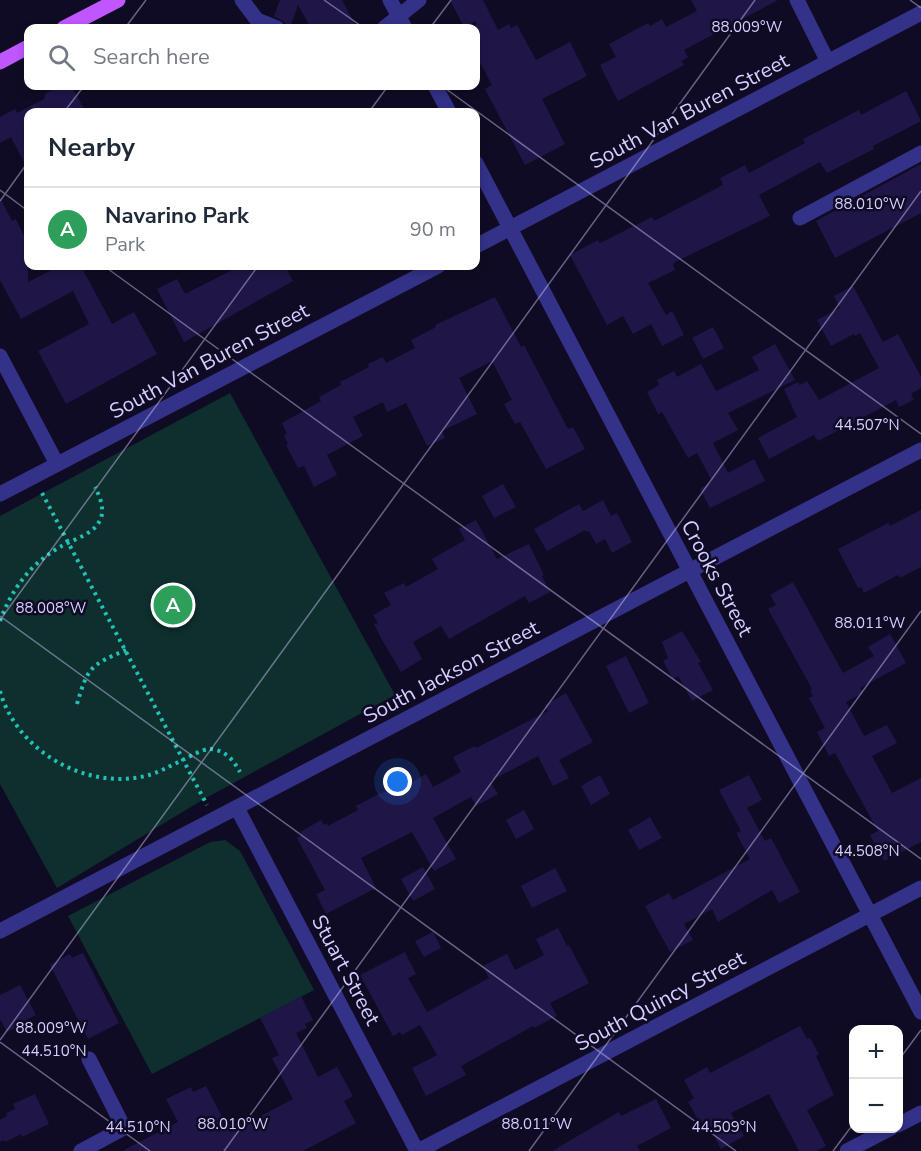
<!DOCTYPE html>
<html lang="en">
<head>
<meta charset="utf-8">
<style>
  :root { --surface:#fff; --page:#f2f2f3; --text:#1f2937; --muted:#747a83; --line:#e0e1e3; --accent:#ea580c }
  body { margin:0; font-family:"Nunito Sans",sans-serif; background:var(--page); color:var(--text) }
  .controls { position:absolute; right:18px; bottom:18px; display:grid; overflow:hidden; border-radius:12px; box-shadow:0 3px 9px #0003 }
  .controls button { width:54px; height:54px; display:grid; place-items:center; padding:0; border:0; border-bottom:2px solid var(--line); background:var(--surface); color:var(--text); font:30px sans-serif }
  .you { position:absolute; left:398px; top:782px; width:21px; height:21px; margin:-15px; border:4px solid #fff; border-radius:50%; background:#1a73e8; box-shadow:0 0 0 9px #1a73e833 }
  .badge { display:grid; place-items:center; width:39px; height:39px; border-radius:50%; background:var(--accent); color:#fff; font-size:20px; font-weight:700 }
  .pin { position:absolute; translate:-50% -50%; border:3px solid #fff; box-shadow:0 2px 6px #0006 }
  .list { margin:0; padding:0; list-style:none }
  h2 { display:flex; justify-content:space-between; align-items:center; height:78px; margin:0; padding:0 24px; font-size:26px }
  h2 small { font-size:20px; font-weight:400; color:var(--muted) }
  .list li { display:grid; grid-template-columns:39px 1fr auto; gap:18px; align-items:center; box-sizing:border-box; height:84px; padding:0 24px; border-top:2px solid var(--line) }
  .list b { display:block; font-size:22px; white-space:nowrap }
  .list p { margin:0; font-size:20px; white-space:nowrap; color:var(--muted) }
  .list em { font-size:20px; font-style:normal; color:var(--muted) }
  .icon { flex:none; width:33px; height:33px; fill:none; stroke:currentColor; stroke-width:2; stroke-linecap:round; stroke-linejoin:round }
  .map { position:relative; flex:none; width:921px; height:1151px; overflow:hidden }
  .search { position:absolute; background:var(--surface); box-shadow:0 3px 9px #0003; left:24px; top:24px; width:456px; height:66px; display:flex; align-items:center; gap:15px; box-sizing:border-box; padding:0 21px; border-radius:12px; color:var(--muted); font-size:22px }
  .panel { position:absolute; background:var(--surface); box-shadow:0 3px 9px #0003; left:24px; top:108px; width:456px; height:162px; border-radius:12px }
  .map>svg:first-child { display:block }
  .green { fill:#0e2f2e }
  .building { fill:#1f1647 }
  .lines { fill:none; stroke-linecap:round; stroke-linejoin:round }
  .path { stroke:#21c1b7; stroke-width:4; stroke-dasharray:3 4.5; stroke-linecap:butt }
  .minor { stroke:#343188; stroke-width:15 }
  .major { stroke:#bf56ff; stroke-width:15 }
  .ticks { fill:none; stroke:#d4cfff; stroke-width:1.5; stroke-opacity:0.45 }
  .labels { text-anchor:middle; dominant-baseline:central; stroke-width:5; stroke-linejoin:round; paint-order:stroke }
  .street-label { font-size:21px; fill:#d4cfff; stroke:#100b24 }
  .ticks-label { font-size:15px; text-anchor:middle; fill:#d4cfff; stroke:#100b24; stroke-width:5; stroke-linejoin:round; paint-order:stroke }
</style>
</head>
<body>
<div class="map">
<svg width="921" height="1151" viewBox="0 0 921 1151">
  <rect width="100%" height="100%" fill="#100b24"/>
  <!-- green -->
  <path class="green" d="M230 393 395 695 204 799 57 888 0 784V516Z
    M225 840 240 851 314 990 152 1074 68 916 210 842Z"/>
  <!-- building -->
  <path class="building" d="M280 0H342L357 28H311L298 5 290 28H287L284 22 274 16Z
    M450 0H483L498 30 509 24 511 28 517 25 536 60 570 42 587 76 542 99 565 144 525 165 485 89 492 85 476 55V21L464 27Z
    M691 0H778L684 50 688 57 682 61 684 65 618 101 600 65 616 57 609 44 648 23 650 26 662 19 666 27 697 11Z
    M60 86H71L86 112H28V170L11 137 0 143V117L15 109 17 113 44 99 46 93Z
    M906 91 921 121 873 146 874 149 827 173 820 162 759 195 770 216 675 262 673 264 675 270 648 283 666 315 672 311 684 335 662 346 651 324 633 334 623 316 607 325 570 255 598 240 600 243 652 217 654 221 723 185 720 178 745 165 749 173 805 143 803 139 859 110 861 115Z
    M921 164V213L835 258 816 221Z
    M0 198 12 221 16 219 28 244V282L60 266H81L112 324 134 312 157 354 66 404 38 351 89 324 73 291 21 319 0 280Z
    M240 266H285L293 281 184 342 157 289 177 279 185 294Z
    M853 286 883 342 898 334 921 377V388L911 394 914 400 899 407 896 400 818 441 814 435 769 459 758 438 797 417 784 389 798 382 800 385 807 381 819 400 879 368 860 333 855 336 854 334 831 346 817 320 840 308 834 296Z
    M495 297 521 347 524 345 568 429 573 427 585 449 546 469 520 422 515 424 504 404 512 400 492 361 459 378 477 414 442 431 445 438 427 446 406 403 387 412 383 402 353 417 363 436 327 455 337 475 314 487 304 466 298 468 286 445 288 444 284 435 287 434 282 423 321 401 319 397 341 385 340 382 369 367 368 364 383 357 386 363 415 348 411 340 436 327 435 325Z
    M713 327 724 348 703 359 692 338Z
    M775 344 795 380 728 413 738 430 713 443 728 473 754 459 765 481 710 508 700 489 712 481 697 453 688 458 662 412 658 414 647 392 659 385 657 380 674 371 677 377 701 364 716 391 759 370 752 357Z
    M503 484 516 507 494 518 482 496Z
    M603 500 611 516 617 513 632 542 612 553 605 539 596 544 589 531 586 532 585 530 547 551 534 529 579 504 583 511Z
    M921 510V567L900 578 898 575 864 593 861 587 858 588 838 549 888 523 890 526Z
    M476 520 497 559 529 544 544 575 542 576 550 592 529 603 525 596 449 639 441 626 413 642 422 659 401 672 381 638 374 624 378 623 373 615 391 605 384 593 404 583 406 587 438 569 432 559 465 540 459 529Z
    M793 582 843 673 874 656 868 647 890 634 906 663 860 688 863 693 846 702 864 736 887 725 897 743 872 756 892 793 921 778V842L884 861 870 835 878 831 835 753 829 756 817 732 825 728 809 698 813 696 810 690 812 689 768 609 776 605 770 595Z
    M682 631 701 662 698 663 713 690 692 701 678 676 673 679 663 661 668 658 662 642Z
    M626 656 649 703 629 713 606 666Z
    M566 693 593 742 559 760 569 778 553 786 538 756 490 781 498 794 476 806 471 797 433 818 456 859 434 871 412 832 361 858 376 888 326 914 316 894 325 890 297 838 302 835 300 832 321 820 324 825 327 823 328 826 358 810 356 806 379 794 409 784 426 774 433 787 461 772 453 757 475 746 476 748 548 711 545 705Z
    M600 775 610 794 591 805 581 786Z
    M749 775 762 800 747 808 765 841 771 838 800 892 779 903 772 890 718 922 712 909 684 924 693 940 670 952 645 906 669 893 673 900 750 859 736 833 741 831 719 790Z
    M524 810 534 829 516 839 506 820Z
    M650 817 662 838 639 850 628 830Z
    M423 867 435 889 413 901 401 879Z
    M555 868 567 891 532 908 521 886Z
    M558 928 567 946 569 945 589 983 550 1003 557 1016 534 1028 533 1026 461 1066 466 1075 426 1096 412 1068 437 1055 420 1025 402 1035 400 1032 393 1036 360 975 405 952 416 974 408 978 427 1012 489 978 483 966 507 954 515 970 544 955 536 939Z
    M433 932 441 948 424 957 415 941Z
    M83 953 119 1023 88 1039 50 965 70 954 72 958Z
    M20 985 36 1015 20 1023 21 1025 7 1032 0 1019V995Z
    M301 996 313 1020 305 1024 307 1028 296 1033 318 1077 337 1067 353 1096 344 1101 356 1123 303 1151H122L178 1122 166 1099 191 1087 193 1092 206 1086 230 1132 293 1099 272 1058 279 1055 260 1018Z
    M800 1026 807 1039 810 1038 819 1054 816 1056 834 1095 807 1110 826 1146 816 1151H799L769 1094 731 1113 744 1136 721 1149 706 1120 700 1123 688 1102 694 1098 684 1080 707 1067 710 1073Z
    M35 1094 49 1124 22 1137 21 1134 5 1142 4 1140 0 1142V1120L7 1116 6 1113 15 1109 13 1104Z
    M656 1099 671 1128 637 1146 640 1151H552L619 1112 621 1116Z"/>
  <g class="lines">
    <!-- path -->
    <path class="path" d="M42 493 207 805
      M0 621C12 589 30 564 60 547 72 540 93 534 99 522 106 511 100 497 95 487
      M0 691C17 752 88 792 149 775 164 771 199 750 208 749 224 749 233 759 240 772
      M77 704C88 666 91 665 126 650"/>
    <!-- minor -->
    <path class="minor" d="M242 0 257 20 277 28
      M390 0 405 28
      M797 0 828 62
      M384 28 419 0
      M435 86 449 112
      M476 163 921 1012
      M800 218 921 153
      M476 246 921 13
      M0 356 57 464
      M0 494 438 266
      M237 808 417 1151
      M0 931 921 450
      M898 1125 921 1113
      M81 1151 124 1128 89 1059
      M418 1151 921 888
      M847 1151 891 1128"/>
    <!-- major -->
    <path class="major" d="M64 28 118 0
      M0 62 28 47"/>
  </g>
  <!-- ticks -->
  <path class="ticks" d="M324 0 364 28M910 0 921 8M125 28 146 0M430 28 451 0M442 86 921 434M64 112 84 86M369 112 388 86M0 190 28 211M0 201 28 162M104 266 921 859M0 616 736 1151M0 620 258 266M0 1040 755 0M0 1042 150 1151M898 1061 921 1030M224 1151 921 191M529 1151 921 611M833 1151 854 1123"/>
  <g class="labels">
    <!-- street labels -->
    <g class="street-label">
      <text transform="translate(689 111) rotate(-28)">South Van Buren Street</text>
      <text transform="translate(209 361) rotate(-28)">South Van Buren Street</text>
      <text transform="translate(717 578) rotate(62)">Crooks Street</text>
      <text transform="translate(451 672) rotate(-28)">South Jackson Street</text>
      <text transform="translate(346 970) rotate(62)">Stuart Street</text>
      <text transform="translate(660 1001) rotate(-28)">South Quincy Street</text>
    </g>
  </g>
  <g class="ticks-label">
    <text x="747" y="32">88.009°W</text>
    <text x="870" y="209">88.010°W</text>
    <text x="867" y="430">44.507°N</text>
    <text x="51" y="613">88.008°W</text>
    <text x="870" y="628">88.011°W</text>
    <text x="867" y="856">44.508°N</text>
    <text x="51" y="1033">88.009°W</text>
    <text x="54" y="1056">44.510°N</text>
    <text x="233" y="1129">88.010°W</text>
    <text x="537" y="1129">88.011°W</text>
    <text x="138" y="1132">44.510°N</text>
    <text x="724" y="1132">44.509°N</text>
  </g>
</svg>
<div class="controls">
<button>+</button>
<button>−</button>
</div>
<div class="you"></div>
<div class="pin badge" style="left:173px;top:605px;background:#2e9e5b">A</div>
<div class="search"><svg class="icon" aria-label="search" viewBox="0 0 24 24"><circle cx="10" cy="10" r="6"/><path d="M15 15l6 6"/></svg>Search here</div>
<section class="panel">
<h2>Nearby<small></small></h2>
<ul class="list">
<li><span class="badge" style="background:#2e9e5b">A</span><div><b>Navarino Park</b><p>Park</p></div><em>90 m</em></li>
</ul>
</section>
</div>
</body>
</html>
